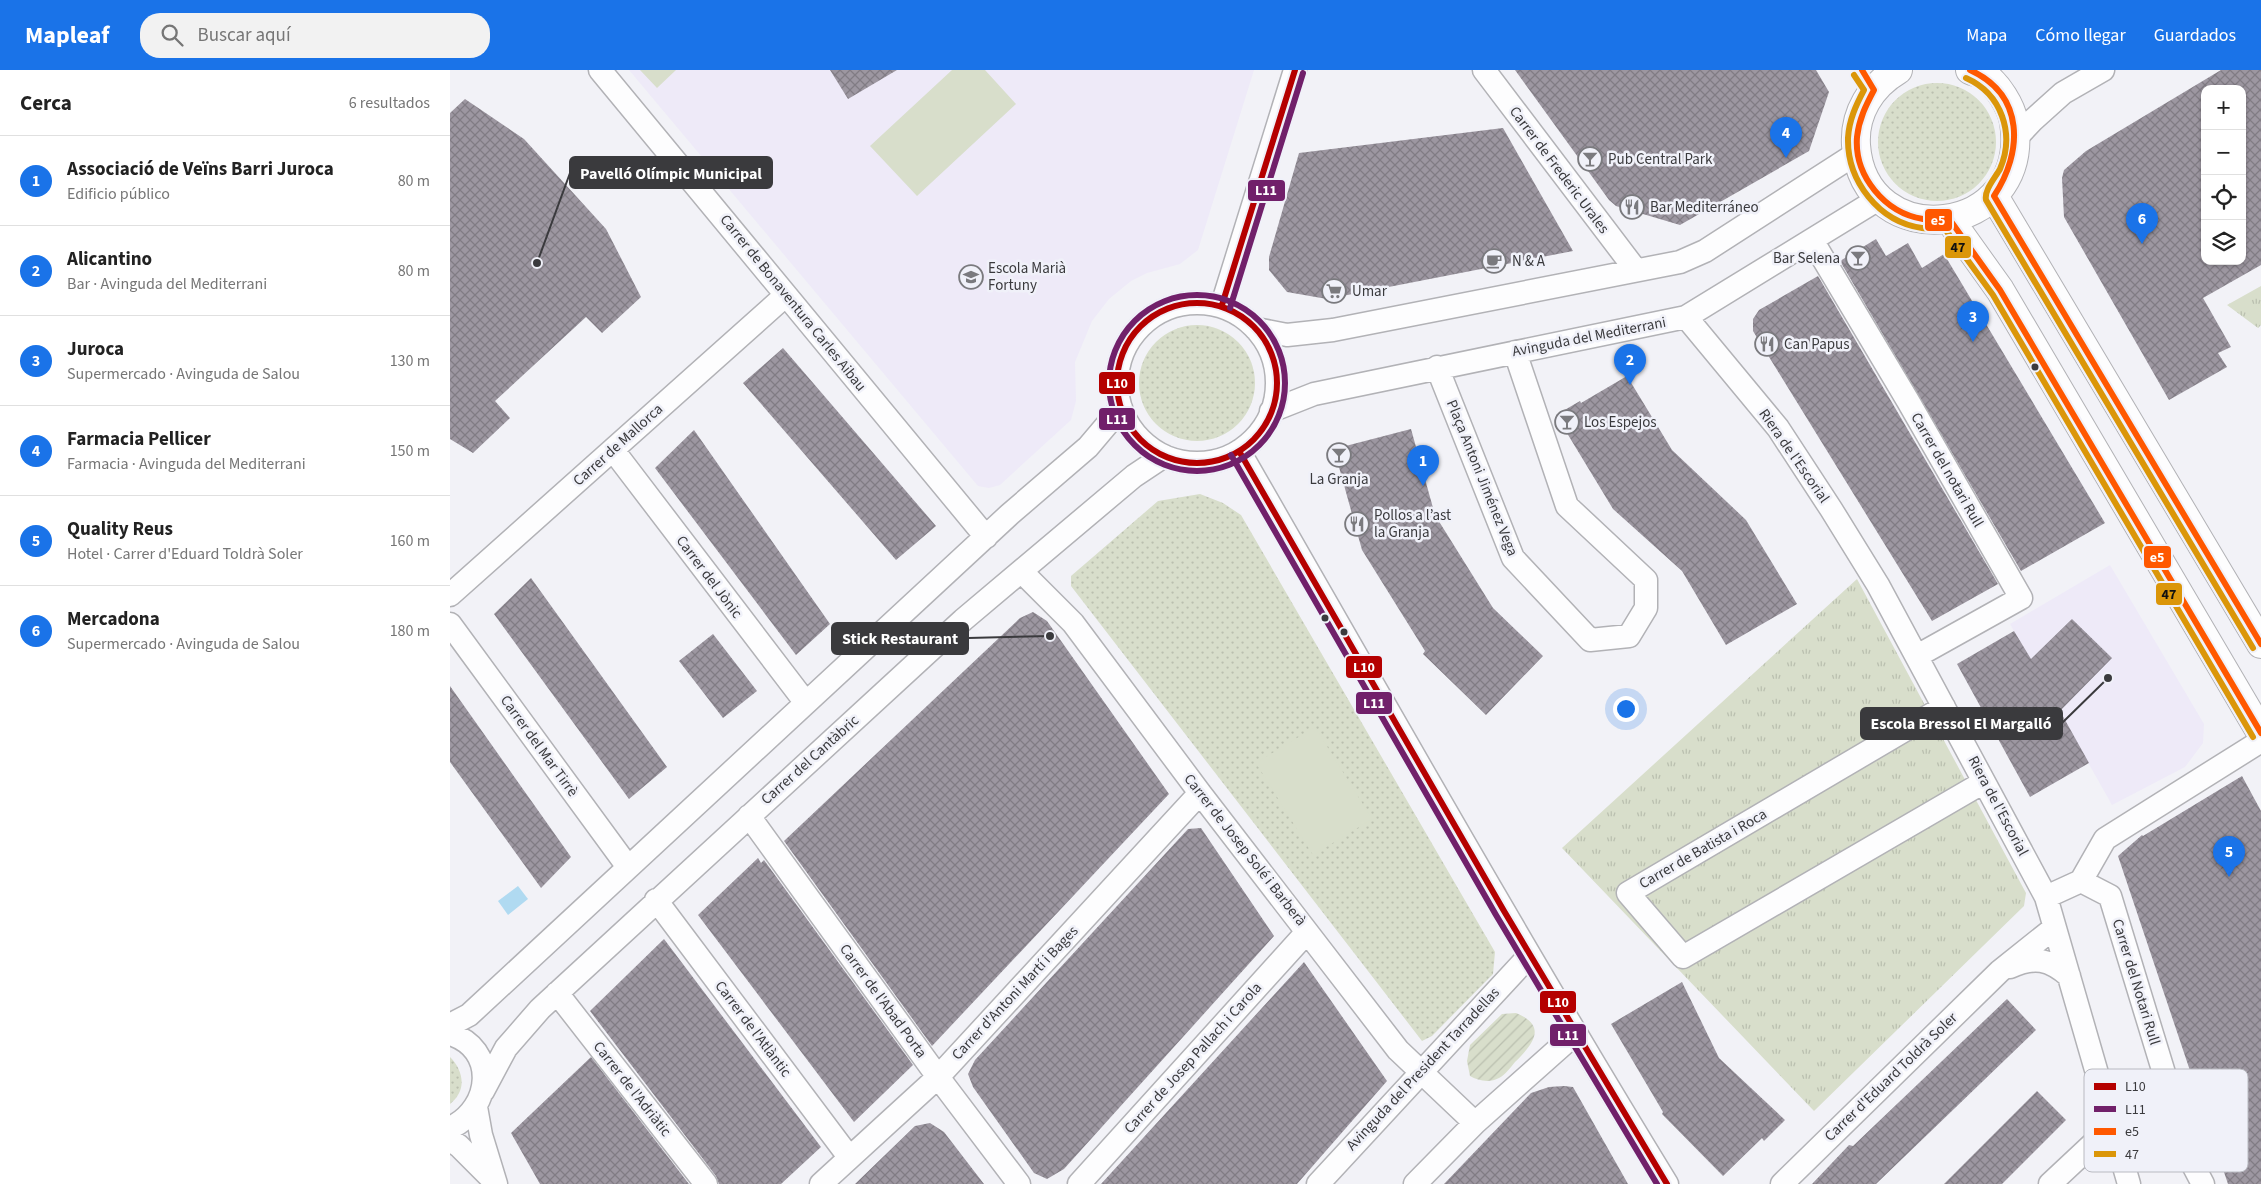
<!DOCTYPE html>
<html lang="es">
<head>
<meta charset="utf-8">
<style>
  :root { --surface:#fff; --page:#f2f2f2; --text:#222; --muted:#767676; --line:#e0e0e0; --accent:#1a73e8 }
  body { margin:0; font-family:"Source Sans 3",sans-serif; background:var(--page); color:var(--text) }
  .controls { position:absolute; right:15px; top:15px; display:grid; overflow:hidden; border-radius:10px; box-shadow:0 1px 4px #0004 }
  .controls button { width:45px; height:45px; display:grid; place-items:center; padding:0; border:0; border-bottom:1px solid var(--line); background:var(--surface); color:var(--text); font:25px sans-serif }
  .you { position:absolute; left:1175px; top:638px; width:18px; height:18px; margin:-12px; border:4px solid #fff; border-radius:50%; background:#1a73e8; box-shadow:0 0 0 8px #1a73e833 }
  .badge { display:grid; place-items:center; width:32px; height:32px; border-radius:50%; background:var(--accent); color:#fff; font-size:16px; font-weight:700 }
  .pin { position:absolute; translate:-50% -41px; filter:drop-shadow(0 1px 2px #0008) }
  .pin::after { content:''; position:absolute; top:26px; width:18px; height:15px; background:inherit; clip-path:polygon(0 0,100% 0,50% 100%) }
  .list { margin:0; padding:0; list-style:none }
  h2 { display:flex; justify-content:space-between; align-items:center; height:65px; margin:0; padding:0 20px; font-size:21px }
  h2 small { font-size:16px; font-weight:400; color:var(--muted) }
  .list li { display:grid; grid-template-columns:32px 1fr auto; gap:15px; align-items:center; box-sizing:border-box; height:90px; padding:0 20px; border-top:1px solid var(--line) }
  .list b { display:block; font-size:19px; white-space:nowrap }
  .list p { margin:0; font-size:16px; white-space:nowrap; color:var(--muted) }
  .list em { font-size:16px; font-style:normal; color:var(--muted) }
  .icon { flex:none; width:28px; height:28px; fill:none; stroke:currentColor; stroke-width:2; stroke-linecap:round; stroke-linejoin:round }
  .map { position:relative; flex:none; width:1811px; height:1114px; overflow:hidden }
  header { display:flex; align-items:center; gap:30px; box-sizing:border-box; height:70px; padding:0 25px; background:var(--accent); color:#fff }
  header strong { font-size:24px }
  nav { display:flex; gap:28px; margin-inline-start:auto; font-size:18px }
  .search { width:350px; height:45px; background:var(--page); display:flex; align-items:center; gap:12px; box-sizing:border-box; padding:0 18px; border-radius:20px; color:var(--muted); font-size:19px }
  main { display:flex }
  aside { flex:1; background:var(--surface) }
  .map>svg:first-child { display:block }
  .education { fill:#eeeaf8 }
  .grass { fill:url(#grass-tufts) }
  .park { fill:url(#park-dots) }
  .garden { fill:url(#garden-furrows) }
  .pitch { fill:#d8decb }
  .water { fill:#b0daf1 }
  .building { fill:url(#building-cross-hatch); fill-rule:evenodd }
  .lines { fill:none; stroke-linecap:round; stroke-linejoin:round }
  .street-casing { stroke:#b2b2b6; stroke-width:25 }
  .primary-casing { stroke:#b2b2b6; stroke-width:30 }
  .street { stroke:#fdfdfe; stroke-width:22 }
  .primary { stroke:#fdfdfe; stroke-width:28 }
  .bus-1-casing { stroke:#f0f1f9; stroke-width:10 }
  .bus-2-casing { stroke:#f0f1f9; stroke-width:10 }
  .bus-3-casing { stroke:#f0f1f9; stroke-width:10 }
  .bus-4-casing { stroke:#f0f1f9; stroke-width:10 }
  .bus-1 { stroke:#b50000; stroke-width:6 }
  .bus-2 { stroke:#71206a; stroke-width:6 }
  .bus-3 { stroke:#ff5800; stroke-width:6 }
  .bus-4 { stroke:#db9609; stroke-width:6 }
  .bus-dot { fill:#3a3a3d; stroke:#f0f1f9; stroke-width:2 }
  .labels { text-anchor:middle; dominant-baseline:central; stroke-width:5; stroke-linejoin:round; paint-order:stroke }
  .poi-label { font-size:15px; fill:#3a3a3d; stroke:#f0f1f9; text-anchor:start }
  .street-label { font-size:15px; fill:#3a3a3d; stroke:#f0f1f9 }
  .key { fill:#f0f1f9; stroke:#b9bac1; stroke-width:1 }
  .key-label { font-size:14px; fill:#3a3a3d }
  .leader { fill:none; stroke:#3a3a3d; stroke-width:2 }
  .callout-dot { fill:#3a3a3d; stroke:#f0f1f9; stroke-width:2 }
  .callout { fill:#3a3a3d; stroke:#3a3a3d; stroke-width:2 }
  .callout-label { font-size:16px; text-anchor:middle; font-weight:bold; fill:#fff }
  .line-badge { stroke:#f0f1f9; stroke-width:2 }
  .badge-label { font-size:14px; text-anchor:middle; font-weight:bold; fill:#fff }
  .pale-badge-label { font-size:14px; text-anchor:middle; font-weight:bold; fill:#111 }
</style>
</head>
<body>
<header>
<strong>Mapleaf</strong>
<div class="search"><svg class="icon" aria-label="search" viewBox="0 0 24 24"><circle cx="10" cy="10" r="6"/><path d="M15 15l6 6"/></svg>Buscar aquí</div>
<nav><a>Mapa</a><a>Cómo llegar</a><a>Guardados</a></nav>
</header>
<main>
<aside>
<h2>Cerca<small>6 resultados</small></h2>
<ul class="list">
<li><span class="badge">1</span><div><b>Associació de Veïns Barri Juroca</b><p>Edificio público</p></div><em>80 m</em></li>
<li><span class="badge">2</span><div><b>Alicantino</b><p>Bar · Avinguda del Mediterrani</p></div><em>80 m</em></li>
<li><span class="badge">3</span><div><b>Juroca</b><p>Supermercado · Avinguda de Salou</p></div><em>130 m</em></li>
<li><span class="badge">4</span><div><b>Farmacia Pellicer</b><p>Farmacia · Avinguda del Mediterrani</p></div><em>150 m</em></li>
<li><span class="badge">5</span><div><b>Quality Reus</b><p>Hotel · Carrer d'Eduard Toldrà Soler</p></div><em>160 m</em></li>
<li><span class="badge">6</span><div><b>Mercadona</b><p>Supermercado · Avinguda de Salou</p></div><em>180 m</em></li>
</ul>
</aside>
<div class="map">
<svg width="1811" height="1114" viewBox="0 0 1811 1114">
  <defs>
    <pattern id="grass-tufts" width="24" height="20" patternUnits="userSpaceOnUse" patternTransform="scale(1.25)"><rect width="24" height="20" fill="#d8decb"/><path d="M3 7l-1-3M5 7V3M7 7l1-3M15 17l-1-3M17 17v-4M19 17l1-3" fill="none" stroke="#babfaf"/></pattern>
    <pattern id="park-dots" width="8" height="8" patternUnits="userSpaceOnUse" patternTransform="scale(1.25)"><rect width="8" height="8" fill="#d8decb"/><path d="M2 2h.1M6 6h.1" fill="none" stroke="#babfaf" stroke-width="1.8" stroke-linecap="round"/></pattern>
    <pattern id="garden-furrows" width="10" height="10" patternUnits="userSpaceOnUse" patternTransform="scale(1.25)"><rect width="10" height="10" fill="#d8decb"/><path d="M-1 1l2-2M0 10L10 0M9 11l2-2" fill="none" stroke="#babfaf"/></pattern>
    <pattern id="building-cross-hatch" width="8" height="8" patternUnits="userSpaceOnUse" patternTransform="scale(1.25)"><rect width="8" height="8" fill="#9d97a1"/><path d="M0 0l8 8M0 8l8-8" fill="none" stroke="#817c84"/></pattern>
  </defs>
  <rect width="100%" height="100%" fill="#f2f2f7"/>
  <!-- education -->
  <path class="education" d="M179 0H804L748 180 730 194 697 203 681 211 659 229 642 251 625 292 626 331 621 350 550 415 539 418 528 416Z
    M1660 495 1754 654 1753 673 1735 697 1662 735 1560 554Z"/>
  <!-- grass -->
  <path class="grass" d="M1811 216V255L1808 258 1777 235Z
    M1407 509 1576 823 1574 836 1364 1041 1112 778Z"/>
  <!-- park -->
  <path class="park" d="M1428 72a59 59 0 1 1 118 0a59 59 0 1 1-118 0Z
    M689 313a58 58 0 1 1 116 0a58 58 0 1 1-116 0Z
    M750 424 773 433 791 445 1045 882 1043 904 982 966 972 971 621 516V506L708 431Z
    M0 987C14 1001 17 1021 0 1034Z"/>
  <!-- garden -->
  <path class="garden" d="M1066 943C1098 956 1083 974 1065 992 1061 997 1055 1005 1049 1008 1040 1013 1028 1011 1020 1006L1017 991 1020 975 1052 944Z"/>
  <!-- pitch -->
  <path class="pitch" d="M190 0H226L207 18Z
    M502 0H535L566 34 467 126 420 76Z
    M865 657 922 749 863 785 806 693Z"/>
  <!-- water -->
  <path class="water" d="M68 816 78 829 58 845 48 831Z"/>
  <!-- building -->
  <path class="building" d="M380 0H447L398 29Z
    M1065 0H1366L1379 22 1359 81 1230 155 1166 136 1159 130Z
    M1771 0H1811V195L1753 228 1781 277 1768 283 1777 297 1719 330 1614 147 1612 108 1614 100 1636 81ZM1755 19H1792V191H1755Z
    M15 29 74 69 156 159 191 227 152 263 136 247 45 331 60 348 23 383 0 369V43Z
    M1053 58 1123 181 877 229 837 222 819 200V187L849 83Z
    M1426 169 1436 186 1458 173 1472 198 1494 184 1655 453 1571 501 1390 191Z
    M1368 206 1548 514 1482 551 1303 261V249L1309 240Z
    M333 278 486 456 446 490 293 313Z
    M1177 306 1222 380 1296 450 1347 534 1276 575 1232 501 1163 439 1106 345 1130 331 1131 333Z
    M961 359 985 445 1043 538 1093 586 1036 645 973 584 975 581 912 480 884 379Z
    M244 360 380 554 346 585 205 398Z
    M81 508 217 697 179 729 44 544Z
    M583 542 597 551 719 724 482 976 334 771 570 548Z
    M1622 549 1662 588 1610 641 1639 693 1580 727 1507 594 1564 561 1581 589Z
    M263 564 307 621 273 648 229 591Z
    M0 616 121 787 91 818 0 692Z
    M1792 706 1811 741V1114H1778L1668 786 1692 765 1693 766Z
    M751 758 824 866 614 1099 597 1109 584 1103 523 1017 518 1004 525 990 738 759Z
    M308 788 311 793 314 790 463 995 404 1052 248 845Z
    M214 869 371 1077 331 1114H269L266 1106 140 941Z
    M854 892 937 1011 847 1114H651Z
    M1232 912 1269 988 1335 1050 1314 1071 1312 1068 1273 1106 1212 1044 1213 1042 1161 954Z
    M1557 929 1586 960 1426 1114H1362L1399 1075 1403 1076Z
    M141 987 239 1114H90L61 1063Z
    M1114 1016 1123 1017 1178 1114H994L1081 1023 1099 1017Z
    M1587 1021 1616 1050 1552 1114H1494Z
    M480 1053 494 1062 534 1114H405L465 1056Z"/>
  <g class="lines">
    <!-- street casing -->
    <g class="street-casing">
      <path id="street" d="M150 0 536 467
        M1034 0 1185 199
        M1566 68 1583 50 1613 23 1653 0
        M1362 170 1458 331 1571 528 1467 586
        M667 313a80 80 0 1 1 160 0a80 80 0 1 1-160 0Z
        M772 235 845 0
        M1236 247 1328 358 1381 439 1428 515 1596 827 1679 1114
        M806 259 837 265 883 260 1230 192 1255 181 1407 83
        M987 297 1063 488 1140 570 1179 566 1196 538V510L1117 436 1065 282
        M821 341 864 324 1236 247 1430 128
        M163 380 356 633
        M789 381C930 626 1069 873 1217 1114
        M571 501 623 553 750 723 948 980 1025 1053
        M0 525 336 225
        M0 554 178 797
        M1494 637 1178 823 1233 887 1534 712
        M299 746 488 1007 569 1114
        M1631 811 1660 826 1728 1049 1743 1095 1753 1114
        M1631 811 1655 769 1811 671
        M1596 827 1631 811
        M206 830 399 1087
        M1560 897C1585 886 1599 889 1619 906
        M107 923 256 1114
        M0 955 19 945 560 444 638 377 671 338
        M0 964C47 978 43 1038 0 1058
        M33 1021 56 978 90 939 513 550 684 406 714 386
        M26 1037 31 1065 46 1114
        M0 1070 9 1076 43 1110
        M371 1114 488 1007 750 723
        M629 1114 857 862
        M868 1114 1079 886
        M965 1114 1025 1053 1125 964
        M1332 1114 1550 901 1604 858
        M1600 1114 1662 1056"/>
    </g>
    <!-- primary casing -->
    <g class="primary-casing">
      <path id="primary" d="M1448 0C1421 16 1404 43 1406 75 1414 186 1582 169 1564 52 1561 36 1548 15 1534 5 1530 3 1524 2 1520 0
        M1544 126 1811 574
        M1500 150 1550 220 1811 663"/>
    </g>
    <!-- street -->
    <use href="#street" class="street"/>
    <!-- primary -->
    <use href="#primary" class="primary"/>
    <!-- bus-1 casing -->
    <g class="bus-1-casing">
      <path id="bus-1" d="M667 313a80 80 0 1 1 160 0a80 80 0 1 1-160 0Z
        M772 235 845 0
        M789 381 1054 841 1217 1114"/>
    </g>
    <!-- bus-2 casing -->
    <g class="bus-2-casing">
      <path id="bus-2" d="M659 313a88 88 0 1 1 176 0a88 88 0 1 1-176 0Z
        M780 238 853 3
        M781 385 1046 845 1207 1114"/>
    </g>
    <!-- bus-3 casing -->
    <g class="bus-3-casing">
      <path id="bus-3" d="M1412 0 1424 20C1416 35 1409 49 1407 67 1404 106 1435 143 1473 149 1482 151 1491 150 1500 150L1550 220 1811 663
        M1520 0C1575 25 1573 82 1544 126L1811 574"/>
    </g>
    <!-- bus-4 casing -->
    <g class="bus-4-casing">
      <path id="bus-4" d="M1404 5 1414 20C1406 35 1399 50 1398 68 1397 111 1429 152 1472 158 1480 159 1488 159 1495 159L1543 225 1803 667
        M1516 8C1552 24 1565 64 1550 99 1545 108 1534 120 1536 130L1803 578"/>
    </g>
    <!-- bus-1 -->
    <use href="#bus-1" class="bus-1"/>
    <!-- bus-2 -->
    <use href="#bus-2" class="bus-2"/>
    <!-- bus-3 -->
    <use href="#bus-3" class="bus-3"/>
    <!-- bus-4 -->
    <use href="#bus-4" class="bus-4"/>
  </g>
  <!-- icons -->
  <defs>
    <g id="bar-ring" transform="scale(1.25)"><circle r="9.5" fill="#f0f1f9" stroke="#7a7a7e" stroke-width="1.5"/><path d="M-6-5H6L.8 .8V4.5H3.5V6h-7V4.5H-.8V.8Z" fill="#7a7a7e"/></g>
    <g id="restaurant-ring" transform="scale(1.25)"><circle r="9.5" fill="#f0f1f9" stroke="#7a7a7e" stroke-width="1.5"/><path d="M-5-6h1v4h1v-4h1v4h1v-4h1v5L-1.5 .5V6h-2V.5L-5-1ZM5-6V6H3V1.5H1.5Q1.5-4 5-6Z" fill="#7a7a7e"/></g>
    <g id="cafe-ring" transform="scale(1.25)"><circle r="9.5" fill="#f0f1f9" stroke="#7a7a7e" stroke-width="1.5"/><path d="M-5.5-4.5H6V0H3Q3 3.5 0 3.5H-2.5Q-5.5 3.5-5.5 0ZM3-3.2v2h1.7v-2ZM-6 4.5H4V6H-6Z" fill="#7a7a7e"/></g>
    <g id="school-ring" transform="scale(1.25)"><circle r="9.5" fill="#f0f1f9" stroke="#7a7a7e" stroke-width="1.5"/><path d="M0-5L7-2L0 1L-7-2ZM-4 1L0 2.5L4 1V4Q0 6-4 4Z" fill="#7a7a7e"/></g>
    <g id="supermarket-ring" transform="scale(1.25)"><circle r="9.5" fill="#f0f1f9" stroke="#7a7a7e" stroke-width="1.5"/><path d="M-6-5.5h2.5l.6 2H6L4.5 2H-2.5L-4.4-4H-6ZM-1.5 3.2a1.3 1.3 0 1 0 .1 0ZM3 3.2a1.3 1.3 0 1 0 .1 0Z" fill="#7a7a7e"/></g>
  </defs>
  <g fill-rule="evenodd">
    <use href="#bar-ring" x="1140" y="89"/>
    <use href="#restaurant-ring" x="1182" y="137"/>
    <use href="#bar-ring" x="1408" y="188"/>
    <use href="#cafe-ring" x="1044" y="191"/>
    <use href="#school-ring" x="521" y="207"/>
    <use href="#supermarket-ring" x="884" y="221"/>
    <use href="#restaurant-ring" x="1317" y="274"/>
    <use href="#bar-ring" x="1117" y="352"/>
    <use href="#bar-ring" x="889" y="385"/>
    <use href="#restaurant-ring" x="907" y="454"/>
  </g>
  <!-- markers -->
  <g class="bus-dot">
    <circle cx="1585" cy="297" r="4.5"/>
    <circle cx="875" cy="548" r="4.5"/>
    <circle cx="894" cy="562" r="4.5"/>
  </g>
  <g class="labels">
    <!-- poi labels -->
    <g class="poi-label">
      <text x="1158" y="89">Pub Central Park</text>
      <text x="1200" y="137">Bar Mediterráneo</text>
      <text x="1390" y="188" text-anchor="end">Bar Selena</text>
      <text x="1062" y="191">N &amp; A</text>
      <text x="538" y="198">Escola Marià<tspan x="538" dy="17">Fortuny</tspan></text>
      <text x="902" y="221">Umar</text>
      <text x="1334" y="274">Can Papus</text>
      <text x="1134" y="352">Los Espejos</text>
      <text x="889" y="409" text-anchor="middle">La Granja</text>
      <text x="924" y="445">Pollos a l’ast<tspan x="924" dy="17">la Granja</tspan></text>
    </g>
    <!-- street labels -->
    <g class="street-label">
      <text transform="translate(1109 100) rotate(53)">Carrer de Frederic Urales</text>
      <text transform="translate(343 233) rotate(51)">Carrer de Bonaventura Carles Aibau</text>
      <text transform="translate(1139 267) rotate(-11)">Avinguda del Mediterrani</text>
      <text transform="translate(168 375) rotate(-42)">Carrer de Mallorca</text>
      <text transform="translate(1344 386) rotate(55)">Riera de l'Escorial</text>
      <text transform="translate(1497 400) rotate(60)">Carrer del notari Rull</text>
      <text transform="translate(1032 408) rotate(68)">Plaça Antoni Jiménez Vega</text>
      <text transform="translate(259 507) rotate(53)">Carrer del Jònic</text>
      <text transform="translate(89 676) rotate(54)">Carrer del Mar Tirrè</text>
      <text transform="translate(360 690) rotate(-42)">Carrer del Cantàbric</text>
      <text transform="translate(1548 736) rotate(62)">Riera de l'Escorial</text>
      <text transform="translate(1253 779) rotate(-30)">Carrer de Batista i Roca</text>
      <text transform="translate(795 780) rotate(52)">Carrer de Josep Solé i Barberà</text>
      <text transform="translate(1686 912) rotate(73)">Carrer del Notari Rull</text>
      <text transform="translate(565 923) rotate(-47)">Carrer d'Antoni Martí i Bages</text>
      <text transform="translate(433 931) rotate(54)">Carrer de l'Abad Porta</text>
      <text transform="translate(303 959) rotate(53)">Carrer de l'Atlàntic</text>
      <text transform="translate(743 988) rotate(-48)">Carrer de Josep Pallach i Carola</text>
      <text transform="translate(973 999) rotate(-47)">Avinguda del President Tarradellas</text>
      <text transform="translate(1441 1007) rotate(-44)">Carrer d'Eduard Toldrà Soler</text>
      <text transform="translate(182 1019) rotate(52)">Carrer de l'Adriàtic</text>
    </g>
  </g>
  <!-- legend -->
  <rect x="1634" y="999" width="164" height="103" rx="8" class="key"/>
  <rect x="1644" y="1013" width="22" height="7" fill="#b50000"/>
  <rect x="1644" y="1036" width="22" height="6" fill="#71206a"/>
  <rect x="1644" y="1058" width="22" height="7" fill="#ff5800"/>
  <rect x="1644" y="1081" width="22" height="6" fill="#db9609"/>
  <g class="key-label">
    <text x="1675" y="1021">L10</text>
    <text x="1675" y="1044">L11</text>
    <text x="1675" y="1066">e5</text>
    <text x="1675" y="1089">47</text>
  </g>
  <!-- callouts -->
  <path class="leader" d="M87 193L120 103M600 566L518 568M1658 608L1612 653"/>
  <g class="callout-dot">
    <circle cx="87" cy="193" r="5"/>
    <circle cx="600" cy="566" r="5"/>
    <circle cx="1658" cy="608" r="5"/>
  </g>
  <g class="callout">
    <rect x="120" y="87" width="202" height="31" rx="5"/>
    <rect x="382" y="553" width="136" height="31" rx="5"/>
    <rect x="1411" y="638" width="201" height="31" rx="5"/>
  </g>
  <g class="callout-label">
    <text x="221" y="109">Pavelló Olímpic Municipal</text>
    <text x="450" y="574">Stick Restaurant</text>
    <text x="1511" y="659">Escola Bressol El Margalló</text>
  </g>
  <g class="line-badge">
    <rect x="797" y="109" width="39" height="23" rx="5" fill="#71206a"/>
    <rect x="1474" y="138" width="29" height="24" rx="5" fill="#ff5800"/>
    <rect x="1494" y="165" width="28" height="24" rx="5" fill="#db9609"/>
    <rect x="648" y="301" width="38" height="24" rx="5" fill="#b50000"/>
    <rect x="648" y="337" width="38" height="24" rx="5" fill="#71206a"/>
    <rect x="1693" y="475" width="29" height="24" rx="5" fill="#ff5800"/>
    <rect x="1705" y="512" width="28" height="24" rx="5" fill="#db9609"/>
    <rect x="895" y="585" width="38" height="24" rx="5" fill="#b50000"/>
    <rect x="905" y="621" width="38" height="24" rx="5" fill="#71206a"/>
    <rect x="1089" y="920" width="38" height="24" rx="5" fill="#b50000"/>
    <rect x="1099" y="953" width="38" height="24" rx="5" fill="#71206a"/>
  </g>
  <g class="badge-label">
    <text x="816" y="125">L11</text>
    <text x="1488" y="155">e5</text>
    <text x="667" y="318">L10</text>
    <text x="667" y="354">L11</text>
    <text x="1707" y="492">e5</text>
    <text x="914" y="602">L10</text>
    <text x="924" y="638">L11</text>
    <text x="1108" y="937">L10</text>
    <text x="1118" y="970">L11</text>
  </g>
  <g class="pale-badge-label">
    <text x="1508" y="182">47</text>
    <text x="1719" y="529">47</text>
  </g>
</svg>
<div class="controls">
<button>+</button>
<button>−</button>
<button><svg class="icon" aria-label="locate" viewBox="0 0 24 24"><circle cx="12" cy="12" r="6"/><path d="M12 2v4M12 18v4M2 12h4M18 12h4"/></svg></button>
<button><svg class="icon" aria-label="layers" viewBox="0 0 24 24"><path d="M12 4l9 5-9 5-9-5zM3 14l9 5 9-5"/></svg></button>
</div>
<div class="you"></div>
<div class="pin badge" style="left:973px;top:416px">1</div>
<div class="pin badge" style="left:1180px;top:315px">2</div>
<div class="pin badge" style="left:1523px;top:272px">3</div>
<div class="pin badge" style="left:1336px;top:88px">4</div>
<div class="pin badge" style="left:1779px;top:807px">5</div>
<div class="pin badge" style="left:1692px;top:174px">6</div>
</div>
</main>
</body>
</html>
